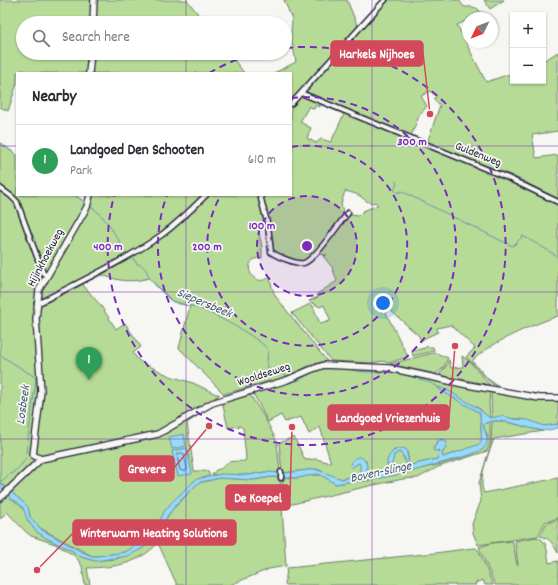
<!DOCTYPE html>
<html lang="en">
<head>
<meta charset="utf-8">
<style>
  :root { --surface:#fff; --page:#f2f2f3; --text:#2b2b33; --muted:#7c7c81; --line:#e1e1e2; --accent:#0b8043 }
  body { margin:0; font-family:Dekko,sans-serif; background:var(--page); color:var(--text) }
  .controls { position:absolute; right:12px; top:12px; display:grid; overflow:hidden; border-radius:0px; box-shadow:0 1px 3px #0004 }
  .controls button { width:36px; height:36px; display:grid; place-items:center; padding:0; border:0; border-bottom:1px solid var(--line); background:var(--surface); color:var(--text); font:20px sans-serif }
  .compass { position:absolute; left:462px; top:12px; width:36px; height:36px; border-radius:50%; background:var(--surface); box-shadow:0 1px 3px #0004; rotate:227deg }
  .you { position:absolute; left:383px; top:303px; width:14px; height:14px; margin:-10px; border:3px solid #fff; border-radius:50%; background:#1a73e8; box-shadow:0 0 0 6px #1a73e833 }
  .badge { display:grid; place-items:center; width:26px; height:26px; border-radius:50%; background:var(--accent); color:#fff; font-size:13px; font-weight:700 }
  .pin { position:absolute; translate:-50% -33px; filter:drop-shadow(0 1px 2px #0008) }
  .pin::after { content:''; position:absolute; top:21px; width:14px; height:12px; background:inherit; clip-path:polygon(0 0,100% 0,50% 100%) }
  .list { margin:0; padding:0; list-style:none }
  h2 { display:flex; justify-content:space-between; align-items:center; height:52px; margin:0; padding:0 16px; font-size:17px }
  h2 small { font-size:13px; font-weight:400; color:var(--muted) }
  .list li { display:grid; grid-template-columns:26px 1fr auto; gap:12px; align-items:center; box-sizing:border-box; height:72px; padding:0 16px; border-top:1px solid var(--line) }
  .list b { display:block; font-size:15px; white-space:nowrap }
  .list p { margin:0; font-size:13px; white-space:nowrap; color:var(--muted) }
  .list em { font-size:13px; font-style:normal; color:var(--muted) }
  .icon { flex:none; width:22px; height:22px; fill:none; stroke:currentColor; stroke-width:2; stroke-linecap:round; stroke-linejoin:round }
  .map { position:relative; flex:none; width:558px; height:585px; overflow:hidden }
  .search { position:absolute; background:var(--surface); box-shadow:0 1px 3px #0004; left:16px; top:16px; width:276px; height:44px; display:flex; align-items:center; gap:10px; box-sizing:border-box; padding:0 14px; border-radius:22px; color:var(--muted); font-size:15px }
  .panel { position:absolute; background:var(--surface); box-shadow:0 1px 3px #0004; left:16px; top:72px; width:276px; height:124px; border-radius:0px }
  .map>svg:first-child { display:block }
  .green { fill:#b6db96; stroke:#6c7e68 }
  .water { fill:#97dbfa; stroke:#6891ae }
  .lines { fill:none; stroke-linecap:round; stroke-linejoin:round }
  .shore { stroke:#516c87; stroke-width:1 }
  .stream { stroke:#6891ae; stroke-width:1 }
  .street-casing { stroke:#22223b; stroke-width:7 }
  .secondary-casing { stroke:#22223b; stroke-width:8 }
  .street { stroke:#f6f6f2; stroke-width:4 }
  .secondary { stroke:#f6f6f2; stroke-width:5.5 }
  .grid { fill:none; stroke:#7b2cbf; stroke-width:1; stroke-opacity:0.55 }
  .ring { fill:none; stroke:#7b2cbf; stroke-width:2; stroke-dasharray:7 5 }
  .labels { text-anchor:middle; dominant-baseline:central; stroke-width:3.5; stroke-linejoin:round; paint-order:stroke }
  .street-label { font-size:12px; fill:#22223b; stroke:#f6f6f2 }
  .water-label { font-size:13px; font-style:italic; fill:#455a74; stroke:#f6f6f2 }
  .centre { fill:#7b2cbf; stroke:#f6f6f2; stroke-width:2 }
  .ring-label { font-size:12px; text-anchor:middle; font-weight:bold; fill:#7b2cbf; stroke:#f6f6f2; stroke-width:3.5; stroke-linejoin:round; paint-order:stroke }
  .leader { fill:none; stroke:#d1495b; stroke-width:1.5 }
  .callout-dot { fill:#d1495b; stroke:#f6f6f2; stroke-width:1.5 }
  .callout { fill:#d1495b; stroke:#d1495b; stroke-width:1.5 }
  .callout-label { font-size:13px; text-anchor:middle; font-weight:bold; fill:#fff }
</style>
</head>
<body>
<div class="map">
<svg width="558" height="585" viewBox="0 0 558 585">
  <rect width="100%" height="100%" fill="#f6f6f2"/>
  <filter id="ink" filterUnits="userSpaceOnUse"><feTurbulence type="fractalNoise" baseFrequency=".025" numOctaves="2"/><feDisplacementMap in="SourceGraphic" scale="8" xChannelSelector="R" yChannelSelector="G"/><feConvolveMatrix kernelMatrix="1 2 1 2 8 2 1 2 1" color-interpolation-filters="sRGB"/></filter>
  <g filter="url(#ink)">
    <!-- green -->
    <path class="green" d="M0 0H93L92 23H23V53H90L88 73H34L22 70 21 73H17V83L8 111 0 107Z
      M95 0H187L205 23H94Z
      M284 0H347L358 27 293 100 291 101V73H274L296 62 291 37 292 19Z
      M387 0H459L464 7C470 7 478 6 480 12 479 16 472 18 468 18V20L457 25 486 82 513 73V81H543V61L558 52V131L532 135 536 158 558 155V199L513 176 427 143 440 105 434 100 436 96 430 91 421 96 427 106 419 116 411 136 305 93V90Z
      M484 0H504L490 9Z
      M92 53H229L244 73H90Z
      M302 95 320 101V107L316 105 314 109 309 106 300 122 311 128 307 138 316 143 321 139 331 142 344 114 322 105 323 104 508 178 558 203V316C532 325 491 342 472 361L489 380 499 386 492 384 466 357 475 348 451 325 437 328 438 332 425 338 421 341 419 336 390 310 386 313 408 357 388 363 383 361 371 363 331 361 292 313 310 304 313 306 320 324 330 321V319L324 305 320 307 309 301 318 297 317 294 337 281 332 267 323 256 327 255 317 254 347 217 352 215 358 216 363 211 378 205 375 202C368 205 364 198 358 195 354 193 349 192 345 191L341 204 344 216C335 227 314 262 299 262 291 262 281 255 273 252L261 195H291V105Z
      M0 143 17 155V195H75L86 203 87 195H205L149 245 208 195H258L267 226 258 228 262 247V258C239 257 251 291 270 277L272 288 276 297 327 361 313 364 288 376 224 394 179 348 190 306 172 301 149 278C130 283 118 281 99 274L83 282V285L101 306 116 329 125 323 141 347 133 353 139 361 170 376 193 383 216 394H219V395L214 398 219 397V400H220L187 423 194 471H207L209 473V476L193 482 168 507 153 532 131 549 121 553 98 556H92L40 528 30 517 29 511 24 503 0 483V189L16 203 43 275 48 270 42 268 19 206 0 187Z
      M427 346 429 347H433L434 351 413 356 412 351 425 348Z
      M433 353H436L448 358 444 367 436 374 390 364Z
      M462 356 470 362 490 385 440 375V373L445 368 449 360 451 368 463 367Z
      M321 367 383 368 490 390 489 402 490 418 484 414 480 409 438 387V388L480 413 482 442 478 445 443 457 442 456C442 450 448 447 446 441L442 439 437 442 433 447 434 451 438 449 440 450 437 459 411 465 409 464 407 452 394 450 387 461 392 460 394 455 398 452 401 453 408 466 407 468 369 474 367 473 366 461 361 458 355 466 358 463 361 464 360 474 342 479 332 476 317 469 282 473 279 443 294 437 305 460 316 459 331 463 320 427 309 434 301 417 285 422 281 415 268 422 253 393Z
      M492 391 558 399V424L544 426 521 419 492 418 491 397Z
      M249 393 266 420 277 442 280 473 265 472 249 475H212L216 470C224 468 221 468 227 463 232 460 239 462 245 461L246 458 243 428 240 426 228 428 222 401Z
      M490 421V442L487 451 438 467 418 478 403 479 369 486 284 506 282 477 296 478 311 475H321L336 484 354 481H367L441 464 470 455 483 449 488 437 483 425Z
      M492 421H503L543 431 494 439C489 453 477 479 484 493L558 478V518L545 522 538 536 478 545 473 533 472 524 481 501 479 483 491 444Z
      M271 477H280L286 566 269 569 230 585H177L158 543C137 565 116 567 87 568L90 585H85L82 566 76 557 67 551 55 544 31 536 26 532 7 512 0 519V500L8 493 13 500 23 508 25 512 28 521 36 531 46 538 71 550 81 557 91 560H102L116 559 143 548 156 536 171 511 198 483 220 478 253 480Z
      M558 519V553C553 545 551 538 540 536L546 524Z
      M536 537C548 539 547 553 549 563L558 561V585H495L479 547 492 543 512 541 513 543 517 565H518L515 541Z
      M473 548H476L479 551 493 585H485L483 580 475 583 476 585H285L287 568 435 553Z"/>
    <!-- water -->
    <path class="water" d="M437 387 447 390 476 407 490 418 500 416 507 417 513 419 528 420 544 426 558 424V428C552 429 545 432 539 430 524 428 496 414 483 425 486 435 492 444 480 451L470 455 406 473 376 479 354 481 336 484 321 475 316 474 299 478 271 477 253 480 220 478 201 482 196 485 176 505 168 515 159 532 143 548 128 556 95 561 81 557 71 550 46 538 36 531 28 521 23 508 18 502 11 499 4 490 0 488V483L24 503 28 507 30 517 42 530 80 551 92 556H98L125 552 143 541 157 526 164 512 171 503 193 482 197 479 221 474 249 475 265 472 285 473 315 469 342 479 360 474V464L358 463 352 468 350 465C357 450 369 458 367 473L369 474 407 467 408 466C405 461 404 454 399 452L394 455 392 464 390 465H387C386 455 396 446 406 449L409 464 411 465 437 459 440 450 434 451 433 450 439 440H444L447 442 445 449 442 453 443 457 480 444C483 440 480 419 480 413L440 390Z
      M184 434 186 446 172 449 169 437Z
      M187 448 192 474 178 476 172 451Z"/>
    <g class="lines">
      <!-- shore -->
      <path class="shore" d="M182 453 184 454 187 469 186 471H182L180 470 177 456 178 454Z"/>
      <!-- stream -->
      <path class="stream" d="M0 143 17 155
        M395 181 397 183 394 190 398 193 401 191 512 246 514 245 523 236 549 251 558 257
        M75 195 86 203
        M90 206C105 215 116 236 125 251
        M129 258 134 259 137 264C146 265 147 273 150 279 153 283 165 295 169 299 177 306 187 304 195 307 209 311 262 339 268 350L267 363 268 368 273 371H280L287 376
        M0 355 35 377 36 379 26 453
        M345 368C359 373 374 372 389 372 402 373 425 380 437 386
        M321 369 334 368
        M293 380 297 381 309 374
        M0 482C9 475 20 469 26 458"/>
      <!-- street casing -->
      <g class="street-casing">
        <path id="street" d="M301 93 508 178 558 202
          M291 104 385 0
          M0 188 11 196 17 202 43 273 47 276
          M260 195 268 226 271 252C277 256 297 265 304 263 316 259 338 224 348 213
          M37 303 41 302C81 281 123 262 160 236 177 224 192 209 206 195
          M281 472V478"/>
      </g>
      <!-- secondary casing -->
      <g class="secondary-casing">
        <path id="secondary" d="M93 23 94 0
          M89 73 91 53
          M41 459 33 455 41 391 36 319 39 290 87 207 90 195
          M0 498 41 459 158 434 212 403 287 380 310 370 324 365 389 368 468 385 539 398H558"/>
      </g>
      <!-- street -->
      <use href="#street" class="street"/>
      <!-- secondary -->
      <use href="#secondary" class="secondary"/>
    </g>
  </g>
  <!-- grid -->
  <path class="grid" d="M186 0V23M372 0V585M186 53V73M0 146H17M291 146H558M186 195V585M0 292H558M0 439H558"/>
  <!-- distance rings -->
  <circle cx="307" cy="246" r="50" fill="#7b2cbf" fill-opacity=".12"/>
  <g class="ring">
    <circle cx="307" cy="246" r="50"/>
    <path d="M291 147A100 100 0 1 1 221 195"/>
    <path d="M291 98A149 149 0 1 1 167 195"/>
    <path d="M209 73A199 199 0 0 1 257 53M286 48A199 199 0 1 1 114 196"/>
  </g>
  <g class="labels">
    <!-- street labels -->
    <g class="street-label">
      <text transform="translate(478 155) rotate(22)">Guldenweg</text>
      <text transform="translate(46 258) rotate(-62)">Hijinkhoekweg</text>
      <text transform="translate(264 375) rotate(-18)">Wooldseweg</text>
    </g>
    <!-- water labels -->
    <g class="water-label">
      <text transform="translate(204 304) rotate(23)">Siepersbeek</text>
      <text transform="translate(24 405) rotate(-82)">Losbeek</text>
      <text transform="translate(381 473) rotate(-12)">Boven-Slinge</text>
    </g>
  </g>
  <circle cx="307" cy="246" r="6" class="centre"/>
  <g class="ring-label">
    <text x="412" y="145">300 m</text>
    <text x="262" y="229">100 m</text>
    <text x="207" y="250">200 m</text>
    <text x="108" y="250">400 m</text>
  </g>
  <!-- callouts -->
  <path class="leader" d="M430 114L423 53M455 346L449 418M209 426L174 468M292 427L290 497M37 570L73 533"/>
  <g class="callout-dot">
    <circle cx="430" cy="114" r="4"/>
    <circle cx="455" cy="346" r="4"/>
    <circle cx="209" cy="426" r="4"/>
    <circle cx="292" cy="427" r="4"/>
    <circle cx="37" cy="570" r="4"/>
  </g>
  <g class="callout">
    <rect x="331" y="41" width="92" height="25" rx="4"/>
    <rect x="328" y="405" width="121" height="25" rx="4"/>
    <rect x="120" y="456" width="54" height="25" rx="4"/>
    <rect x="226" y="485" width="64" height="25" rx="4"/>
    <rect x="73" y="520" width="163" height="25" rx="4"/>
  </g>
  <g class="callout-label">
    <text x="377" y="58">Harkels Nijhoes</text>
    <text x="388" y="422">Landgoed Vriezenhuis</text>
    <text x="147" y="473">Grevers</text>
    <text x="258" y="502">De Koepel</text>
    <text x="154" y="537">Winterwarm Heating Solutions</text>
  </g>
</svg>
<div class="controls">
<button>+</button>
<button>−</button>
</div>
<svg class="compass" viewBox="-18 -18 36 36"><path d="M0-13l5 13h-10z" fill="#e53935"/><path d="M0 13l5-13h-10z" fill="#7c7c81"/></svg>
<div class="you"></div>
<div class="pin badge" style="left:89px;top:380px;background:#2e9e5b">1</div>
<div class="search"><svg class="icon" aria-label="search" viewBox="0 0 24 24"><circle cx="10" cy="10" r="6"/><path d="M15 15l6 6"/></svg>Search here</div>
<section class="panel">
<h2>Nearby<small></small></h2>
<ul class="list">
<li><span class="badge" style="background:#2e9e5b">1</span><div><b>Landgoed Den Schooten</b><p>Park</p></div><em>610 m</em></li>
</ul>
</section>
</div>
</body>
</html>
